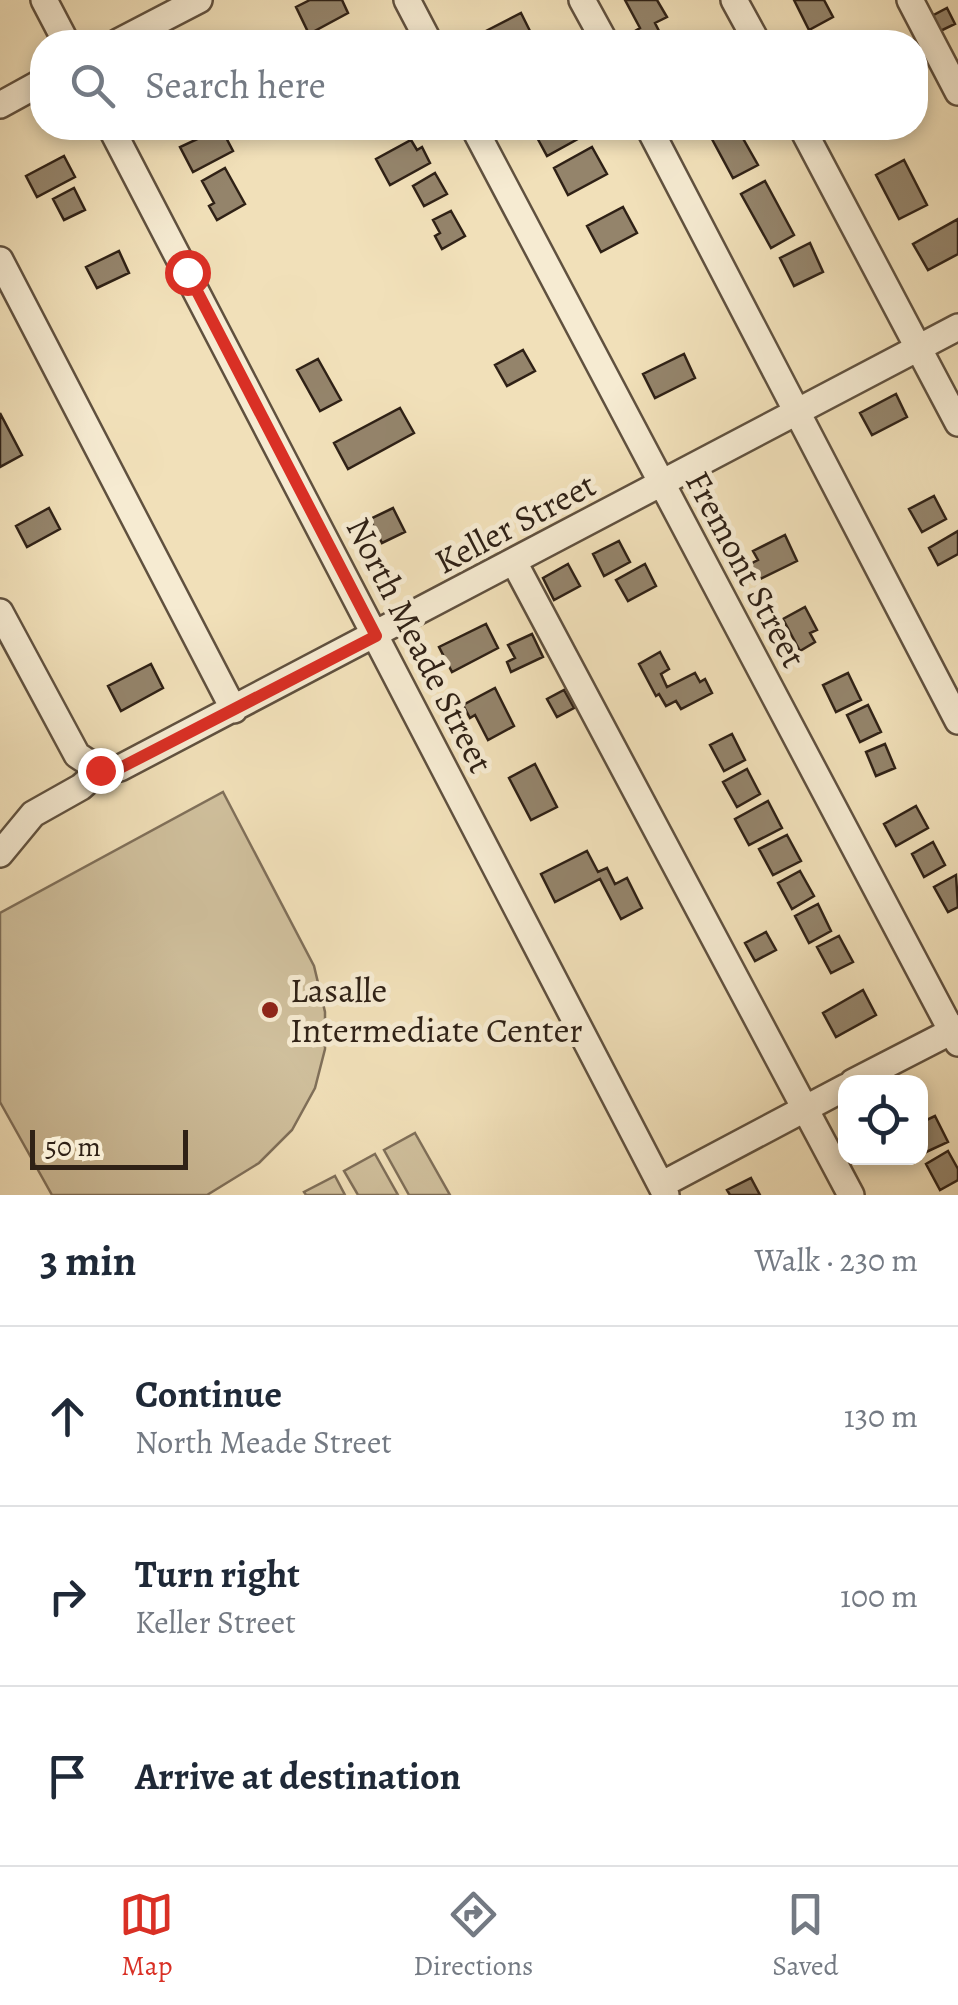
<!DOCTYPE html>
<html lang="en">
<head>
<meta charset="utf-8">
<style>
  :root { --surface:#fff; --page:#f6f6f7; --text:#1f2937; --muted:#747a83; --line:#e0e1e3; --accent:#d93025 }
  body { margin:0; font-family:Alegreya,serif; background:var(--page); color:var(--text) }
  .controls { position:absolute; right:30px; bottom:30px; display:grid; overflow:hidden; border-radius:20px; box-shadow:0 5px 15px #0003 }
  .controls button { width:90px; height:90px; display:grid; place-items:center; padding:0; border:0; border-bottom:2px solid var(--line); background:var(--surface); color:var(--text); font:50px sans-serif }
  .scale { position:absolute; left:30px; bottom:25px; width:158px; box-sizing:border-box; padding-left:10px; border:5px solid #2f2116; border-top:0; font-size:28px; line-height:35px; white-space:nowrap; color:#2f2116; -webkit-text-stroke:8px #f6ebd2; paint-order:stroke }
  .stop { position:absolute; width:30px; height:30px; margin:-22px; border:8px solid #d93025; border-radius:50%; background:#fff }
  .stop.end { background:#d93025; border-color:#fff; box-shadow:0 2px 10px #0008 }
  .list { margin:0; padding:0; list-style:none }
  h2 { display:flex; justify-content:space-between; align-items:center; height:130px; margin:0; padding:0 40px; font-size:42px }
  h2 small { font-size:32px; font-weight:400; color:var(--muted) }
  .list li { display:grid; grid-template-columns:65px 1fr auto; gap:30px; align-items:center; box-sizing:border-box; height:180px; padding:0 40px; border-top:2px solid var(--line) }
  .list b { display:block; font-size:38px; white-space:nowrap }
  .list p { margin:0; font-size:32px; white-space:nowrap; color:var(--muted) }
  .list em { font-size:32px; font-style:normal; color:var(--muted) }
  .icon { flex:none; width:55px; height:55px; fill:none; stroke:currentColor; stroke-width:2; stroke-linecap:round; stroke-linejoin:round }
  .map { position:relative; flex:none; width:958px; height:1195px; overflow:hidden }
  .search { position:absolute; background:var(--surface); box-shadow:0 5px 15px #0003; left:30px; right:30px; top:30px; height:110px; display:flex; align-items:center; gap:25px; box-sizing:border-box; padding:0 35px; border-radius:40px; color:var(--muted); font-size:38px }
  .sheet { height:670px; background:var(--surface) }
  nav { display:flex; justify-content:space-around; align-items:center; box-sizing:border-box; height:140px; border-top:2px solid var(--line); background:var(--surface); font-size:28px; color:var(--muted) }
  nav a { display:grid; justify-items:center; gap:5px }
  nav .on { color:var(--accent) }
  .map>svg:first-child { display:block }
  .green { fill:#d0c09d; stroke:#80705a; stroke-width:2.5 }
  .building { fill:#94846b; stroke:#2f2116; stroke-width:2.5 }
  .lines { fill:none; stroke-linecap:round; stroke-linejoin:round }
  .minor-casing { stroke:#60513f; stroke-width:30 }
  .minor { stroke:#f6ebd2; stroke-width:25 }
  .route { stroke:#d93025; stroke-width:12 }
  .poi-dot { fill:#8f2418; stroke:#f6ebd2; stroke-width:4 }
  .labels { text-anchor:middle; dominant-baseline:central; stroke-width:10; stroke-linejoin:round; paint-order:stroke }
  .street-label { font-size:35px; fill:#2f2116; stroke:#f6ebd2 }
  .poi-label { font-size:35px; fill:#2f2116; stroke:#f6ebd2; text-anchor:start }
</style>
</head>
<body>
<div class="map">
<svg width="958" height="1195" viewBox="0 0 958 1195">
  <rect width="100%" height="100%" fill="#f1e0b9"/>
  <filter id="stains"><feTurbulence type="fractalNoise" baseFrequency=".002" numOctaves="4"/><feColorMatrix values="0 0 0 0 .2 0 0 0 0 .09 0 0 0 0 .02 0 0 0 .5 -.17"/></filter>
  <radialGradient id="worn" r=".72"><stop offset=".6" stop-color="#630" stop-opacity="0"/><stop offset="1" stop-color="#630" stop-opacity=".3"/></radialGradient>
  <!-- green -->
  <path class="green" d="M223 792 314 966 325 1012V1049L315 1088 292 1130 259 1163 207 1195H52L0 1102V913Z
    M415 1133 450 1195H409L384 1150Z
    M375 1154 398 1195H358L344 1171Z
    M335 1176 345 1195H306L304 1192Z"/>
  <!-- building -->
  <path class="building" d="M310 0H342L348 13 309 34 296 7Z
    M625 0H657L667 17 655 23 662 37 652 42H635L630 34 640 28Z
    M794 0H824L833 17 809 30Z
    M947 8 955 24 934 34 926 19Z
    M521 13 534 39 527 42H489L484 32Z
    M221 128 233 151 193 172 180 147Z
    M539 128H581L585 135 547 156 533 130Z
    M706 128H737L758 165 733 178Z
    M411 140 417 150 422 147 430 163 390 185 376 159Z
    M592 147 607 174 568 195 554 168Z
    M64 156 75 177 37 197 26 176Z
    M904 160 927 205 899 219 876 175Z
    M225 168 245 204 217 220 209 206 214 203 202 181Z
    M435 173 447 194 424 206 413 186Z
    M765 181 794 235 771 248 741 194Z
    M74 188 85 210 64 220 53 199Z
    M623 207 637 233 601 252 587 226Z
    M451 211 465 236 442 249 435 236 440 233 433 220Z
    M958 219V254L928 270 913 244Z
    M810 243 823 272 794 286 780 258Z
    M119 251 129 273 97 288 86 267Z
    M523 350 535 371 507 386 495 365Z
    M684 354 695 378 655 398 643 374Z
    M318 359 341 400 320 411 297 370Z
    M896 394 907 417 872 435 860 413Z
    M400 408 414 433 348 469 334 443Z
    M0 413 22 455 0 467Z
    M934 496 946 519 922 532 909 509Z
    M49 508 60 529 27 547 16 526Z
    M393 508 405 532 382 543 370 519Z
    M958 531V554L938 565 929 548Z
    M785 535 797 561 756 581 748 565 758 560 753 551Z
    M619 541 630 562 604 576 593 554Z
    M568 564 580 586 554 600 543 578Z
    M645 564 656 586 628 601 616 580Z
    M805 607 817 630 810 633 815 642 800 651 783 619Z
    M486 624 498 648 452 672 439 647Z
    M532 634 543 657 511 672 507 662 515 658 508 645Z
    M660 652 669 669 661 674 667 687 695 673 700 682 705 679 712 693 681 709 676 701 666 706 659 694 656 696 639 664Z
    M151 664 163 688 121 711 108 686Z
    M848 673 861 700 836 712 823 685Z
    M495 688 514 726 488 740 475 715 470 718 463 705Z
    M564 690 574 708 557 717 547 699Z
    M868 705 881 732 860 742 847 715Z
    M732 734 745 760 724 771 710 745Z
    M885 744 895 768 876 776 866 752Z
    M535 764 557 807 531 820 509 778Z
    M747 769 760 794 737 807 723 782Z
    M768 801 782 828 749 845 735 819Z
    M916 806 928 828 896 846 884 824Z
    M787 835 801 861 773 875 759 849Z
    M933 842 945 865 924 877 912 854Z
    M587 851 598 872 607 868 615 884 627 878 642 908 621 919 600 879 555 902 541 874Z
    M800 871 814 896 792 909 778 883Z
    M956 875 958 907 948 912 934 887Z
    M818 904 831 931 809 943 795 916Z
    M766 932 776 950 755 961 745 943Z
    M839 936 853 962 831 973 817 947Z
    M863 990 876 1015 836 1037 823 1013Z
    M935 1116 948 1142 924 1153 920 1145V1123Z
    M948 1151 958 1169V1180L940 1190 926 1164Z
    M751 1178 760 1195H730L727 1190Z"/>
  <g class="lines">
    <!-- minor casing -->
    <g class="minor-casing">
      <path id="minor" d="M44 0 66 42
        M407 0 429 42
        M582 0 605 42
        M734 0 757 42
        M910 0 958 92
        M118 42 199 0
        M0 105 42 82
        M111 128 666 1195
        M474 128 958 1043
        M649 128 958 721
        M802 128 958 423
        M0 260 234 710
        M514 562 851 1195
        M0 612 77 755 100 770
        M100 770 120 768 958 327
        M0 854 33 814 81 787 100 770
        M853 1082 958 1028
        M661 1185 846 1087"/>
    </g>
    <!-- minor -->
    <use href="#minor" class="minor"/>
  </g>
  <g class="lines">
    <!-- route -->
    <path class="route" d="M100 770 120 768 376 636 187 272"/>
  </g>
  <!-- markers -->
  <circle class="poi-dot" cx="270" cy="1010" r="10"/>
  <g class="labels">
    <!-- street labels -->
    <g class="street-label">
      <text transform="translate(515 523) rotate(-28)">Keller Street</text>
      <text transform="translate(746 569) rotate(62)">Fremont Street</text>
      <text transform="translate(420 645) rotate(63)">North Meade Street</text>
    </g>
    <!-- poi labels -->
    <g class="poi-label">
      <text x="290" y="990">Lasalle<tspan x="290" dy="40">Intermediate Center</tspan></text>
    </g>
  </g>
  <rect width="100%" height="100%" filter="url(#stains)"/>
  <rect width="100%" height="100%" fill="url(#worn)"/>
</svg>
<div class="controls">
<button><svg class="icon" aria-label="locate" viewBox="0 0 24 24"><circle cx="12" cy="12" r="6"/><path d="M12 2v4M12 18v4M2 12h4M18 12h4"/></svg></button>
</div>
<div class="scale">50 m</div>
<div class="stop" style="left:187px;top:272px"></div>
<div class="stop end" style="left:100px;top:770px"></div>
<div class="search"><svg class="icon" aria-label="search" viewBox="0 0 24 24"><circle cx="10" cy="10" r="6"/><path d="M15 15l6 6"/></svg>Search here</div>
</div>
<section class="sheet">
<h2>3 min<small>Walk · 230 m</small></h2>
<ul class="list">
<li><svg class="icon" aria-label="ahead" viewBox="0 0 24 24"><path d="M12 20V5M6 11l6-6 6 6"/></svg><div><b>Continue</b><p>North Meade Street</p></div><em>130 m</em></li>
<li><svg class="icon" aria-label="right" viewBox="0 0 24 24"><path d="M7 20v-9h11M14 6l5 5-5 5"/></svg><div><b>Turn right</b><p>Keller Street</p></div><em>100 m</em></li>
<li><svg class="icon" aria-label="arrive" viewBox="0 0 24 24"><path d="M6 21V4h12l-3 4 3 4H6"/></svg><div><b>Arrive at destination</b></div></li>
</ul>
</section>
<nav>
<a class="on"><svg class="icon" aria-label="map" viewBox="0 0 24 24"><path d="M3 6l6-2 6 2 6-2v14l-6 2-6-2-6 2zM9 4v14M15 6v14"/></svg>Map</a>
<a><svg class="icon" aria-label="directions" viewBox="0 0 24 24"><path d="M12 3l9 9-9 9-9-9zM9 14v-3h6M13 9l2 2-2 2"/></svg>Directions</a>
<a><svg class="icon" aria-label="saved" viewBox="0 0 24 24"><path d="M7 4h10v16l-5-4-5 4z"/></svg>Saved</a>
</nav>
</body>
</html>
